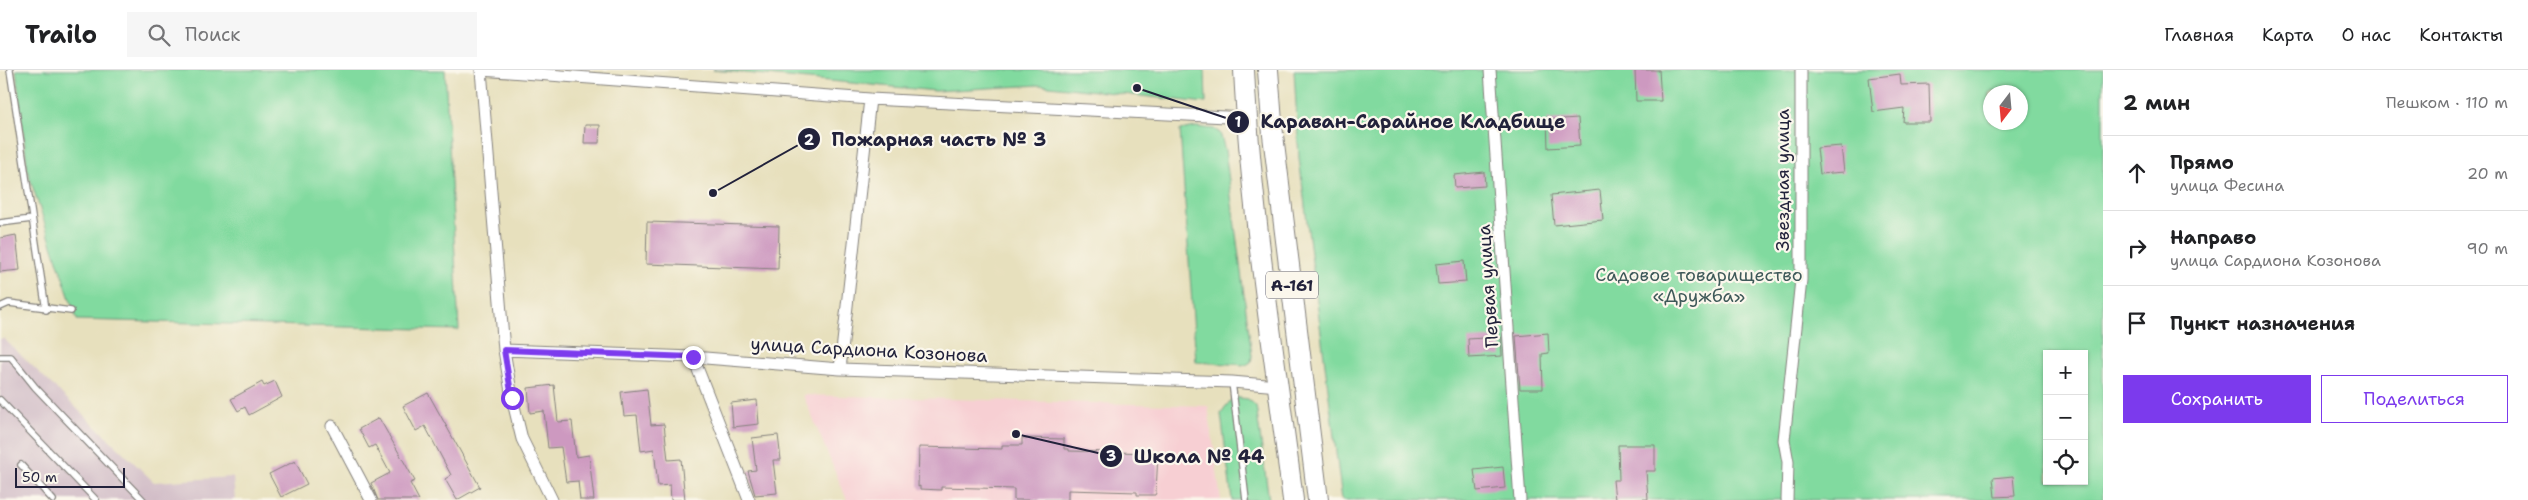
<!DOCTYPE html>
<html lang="ru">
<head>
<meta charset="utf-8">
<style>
  :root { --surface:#fff; --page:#f6f6f6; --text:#202124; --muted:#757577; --line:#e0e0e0; --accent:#7c3aed }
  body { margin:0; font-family:"Shantell Sans",sans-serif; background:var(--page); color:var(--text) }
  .controls { position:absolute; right:15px; bottom:15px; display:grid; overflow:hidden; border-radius:0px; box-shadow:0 1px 4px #0004 }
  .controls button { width:45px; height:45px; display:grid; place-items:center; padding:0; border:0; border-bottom:1px solid var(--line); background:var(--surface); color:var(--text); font:25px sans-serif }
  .compass { position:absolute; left:1983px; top:15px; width:45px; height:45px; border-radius:50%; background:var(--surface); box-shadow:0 1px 4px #0004; rotate:196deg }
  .scale { position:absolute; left:15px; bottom:12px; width:110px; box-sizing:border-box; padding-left:5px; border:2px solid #22223b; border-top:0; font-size:14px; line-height:18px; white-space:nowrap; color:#22223b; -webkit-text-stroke:4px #fbf7ec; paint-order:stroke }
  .stop { position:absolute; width:15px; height:15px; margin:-11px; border:4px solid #7c3aed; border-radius:50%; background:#fff }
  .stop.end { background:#7c3aed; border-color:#fff; box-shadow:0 1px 5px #0008 }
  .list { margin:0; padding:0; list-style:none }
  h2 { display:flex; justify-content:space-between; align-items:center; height:65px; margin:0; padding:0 20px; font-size:21px }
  h2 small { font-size:16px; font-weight:400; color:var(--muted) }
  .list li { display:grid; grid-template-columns:32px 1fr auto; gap:15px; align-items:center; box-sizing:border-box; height:75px; padding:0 20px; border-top:1px solid var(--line) }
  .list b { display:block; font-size:19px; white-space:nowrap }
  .list p { margin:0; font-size:16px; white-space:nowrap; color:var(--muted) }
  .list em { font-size:16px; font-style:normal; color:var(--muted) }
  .actions { display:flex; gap:10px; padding:15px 20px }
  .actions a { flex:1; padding:11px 0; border:1px solid var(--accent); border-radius:0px; text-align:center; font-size:18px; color:var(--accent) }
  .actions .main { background:var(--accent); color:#fff }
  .icon { flex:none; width:28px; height:28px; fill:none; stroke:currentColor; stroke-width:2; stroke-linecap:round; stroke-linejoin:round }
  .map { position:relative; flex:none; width:2103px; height:430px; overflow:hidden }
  header { display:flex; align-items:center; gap:30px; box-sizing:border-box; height:70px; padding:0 25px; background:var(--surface); border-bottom:1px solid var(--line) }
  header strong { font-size:24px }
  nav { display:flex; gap:28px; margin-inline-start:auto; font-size:18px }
  .search { width:350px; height:45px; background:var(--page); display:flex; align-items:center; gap:12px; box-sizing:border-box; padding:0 18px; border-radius:0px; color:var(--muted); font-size:19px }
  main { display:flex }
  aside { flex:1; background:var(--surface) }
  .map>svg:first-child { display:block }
  .built { fill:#f7cfd3 }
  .industrial { fill:#d2bdc7 }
  .green { fill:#81da9f; stroke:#527e6d; fill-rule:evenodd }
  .building { fill:#cd99c0 }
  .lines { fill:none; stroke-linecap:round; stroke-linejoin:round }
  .service-casing { stroke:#84817c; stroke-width:8 }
  .minor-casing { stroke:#84817c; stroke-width:13 }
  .trunk-casing { stroke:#84817c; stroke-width:22 }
  .service { stroke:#fff; stroke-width:5.5 }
  .minor { stroke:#fff; stroke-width:11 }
  .trunk { stroke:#fff; stroke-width:20 }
  .route { stroke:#7c3aed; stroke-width:6 }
  .labels { text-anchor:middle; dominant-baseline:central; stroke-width:4.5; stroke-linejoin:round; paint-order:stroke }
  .shield { fill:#fbf7ec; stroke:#636270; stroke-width:1 }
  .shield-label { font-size:16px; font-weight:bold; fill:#22223b }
  .street-label { font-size:18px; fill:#22223b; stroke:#fbf7ec }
  .park-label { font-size:18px; fill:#3e5959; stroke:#fbf7ec }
  .leader { fill:none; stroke:#22223b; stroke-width:2 }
  .callout-dot { fill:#22223b; stroke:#fbf7ec; stroke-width:2 }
  .mark-label { font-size:15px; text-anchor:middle; font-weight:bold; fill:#fff }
  .callout-label { font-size:19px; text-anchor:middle; font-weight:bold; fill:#22223b; stroke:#fbf7ec; stroke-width:4.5; stroke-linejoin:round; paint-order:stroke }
</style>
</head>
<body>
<header>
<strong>Trailo</strong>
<div class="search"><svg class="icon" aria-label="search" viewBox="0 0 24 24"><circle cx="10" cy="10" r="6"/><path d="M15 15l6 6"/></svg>Поиск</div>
<nav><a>Главная</a><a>Карта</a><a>О нас</a><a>Контакты</a></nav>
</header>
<main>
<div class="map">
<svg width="2103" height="430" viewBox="0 0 2103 430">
  <rect width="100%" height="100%" fill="#fbf7ec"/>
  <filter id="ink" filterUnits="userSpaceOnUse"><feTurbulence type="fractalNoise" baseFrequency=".02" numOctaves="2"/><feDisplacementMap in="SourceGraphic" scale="10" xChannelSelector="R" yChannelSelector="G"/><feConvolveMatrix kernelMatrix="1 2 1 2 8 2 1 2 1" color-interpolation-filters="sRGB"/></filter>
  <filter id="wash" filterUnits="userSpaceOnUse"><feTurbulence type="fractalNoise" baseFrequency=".0096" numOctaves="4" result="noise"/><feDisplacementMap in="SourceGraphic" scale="20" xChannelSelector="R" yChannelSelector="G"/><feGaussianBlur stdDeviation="1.12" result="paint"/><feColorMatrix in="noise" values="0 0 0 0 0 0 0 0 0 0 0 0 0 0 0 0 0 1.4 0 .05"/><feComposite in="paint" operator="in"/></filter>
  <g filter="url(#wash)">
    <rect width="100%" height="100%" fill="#e7e0bd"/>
    <!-- built -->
    <path class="built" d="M803 325 1208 336 1221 430H847Z"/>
    <!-- industrial -->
    <path class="industrial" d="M3 268 154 412 233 407 235 430H0V269Z"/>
    <!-- green -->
    <path class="green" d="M16 0H445L459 260 77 250 28 103Z
      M713 0H1205L1206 33 1040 15 936 21Z
      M1294 0H2103V430H1342L1299 88ZM1990 22H2020V52H1990ZM2047 284H2084V411H2047Z
      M1196 57 1214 59 1220 63 1225 80 1252 286 1251 292 1246 295 1196 292 1180 60Z
      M1233 327 1248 329 1256 336 1269 430H1232L1221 344Z"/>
    <g id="blocks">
      <!-- building -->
      <path class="building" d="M1635 0H1659L1661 31H1636Z
        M1900 4 1901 15 1929 14 1930 52H1903L1904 38 1873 42 1869 8Z
        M1578 48 1580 76 1548 78 1547 50Z
        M585 55H600L599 73H584Z
        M1841 76 1844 102 1820 104 1817 78Z
        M1484 102 1485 116 1455 118 1454 105Z
        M1600 120 1603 150 1554 155 1551 125Z
        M647 152 779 156 778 199 646 194Z
        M16 165 20 200 0 202V168Z
        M1464 191 1466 212 1438 214 1436 194Z
        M1548 263 1549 283 1542 284 1543 319H1520L1516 266Z
        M1501 267 1502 286 1469 288 1468 269Z
        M275 311 282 327 249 345 245 337 238 341 231 329 262 312 264 316Z
        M554 315 558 352 572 351 576 387 589 385 594 430H580L578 411 566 412 561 377 548 378 544 341 530 343 528 318Z
        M647 319 651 355 664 354 668 390 681 389 685 430H671L670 415 658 416 654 379 641 381 637 345 624 346 621 322Z
        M428 323 480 417 457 430 445 409 451 405 425 356 416 361 403 336Z
        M757 330 759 354 733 357 731 333Z
        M379 348 415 411 410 413 419 430H378L371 413 390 403 375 375 369 378 359 359Z
        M778 365 781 390H773L777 423 755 425 748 401 756 400 752 368Z
        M1022 368 1064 369V379H1069V381L1158 383 1156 423 1155 425H1137V422L1068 420V430H1014V419L941 417V420L920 419V416L918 417 919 377 1002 379V375H1022Z
        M1618 375H1655V401H1646L1648 429 1615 430 1613 410H1619Z
        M295 391 307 414 281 427 269 404Z
        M1503 397 1505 418 1477 421 1474 400Z
        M2013 406 2015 426 1995 427 1993 408Z"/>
    </g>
  </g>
  <g filter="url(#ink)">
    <use href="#blocks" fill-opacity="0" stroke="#84817c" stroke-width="1"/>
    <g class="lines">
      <!-- service casing -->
      <g class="service-casing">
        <path id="service" d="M10 0 46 240
          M0 153 32 149
          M0 237 9 233 71 241
          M0 287H11L35 317 143 430
          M1232 312 1246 430
          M0 330 96 430
          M21 395 53 430"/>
      </g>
      <!-- minor casing -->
      <g class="minor-casing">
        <path id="minor" d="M481 0 870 29 1246 48
          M481 0 504 280 512 328 522 369 552 430
          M1490 0 1520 430
          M504 280 693 287 840 299 1232 312 1279 316
          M693 287 749 430
          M840 299 870 29
          M332 356 371 430
          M1787 430 1788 392 1784 370 1801 210V0"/>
      </g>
      <!-- trunk casing -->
      <g class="trunk-casing">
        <path id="trunk" d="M1244 0C1251 144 1275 287 1293 430
          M1268 0 1273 65 1318 430"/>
      </g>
      <!-- service -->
      <use href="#service" class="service"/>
      <!-- minor -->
      <use href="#minor" class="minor"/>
      <!-- trunk -->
      <use href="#trunk" class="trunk"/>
    </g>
  </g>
  <g class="lines" filter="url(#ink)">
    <!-- route -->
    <path class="route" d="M512 328 504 280 693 287"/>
  </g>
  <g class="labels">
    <!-- shield labels -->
    <rect class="shield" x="1266" y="201.5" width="52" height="27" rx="4"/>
    <g class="shield-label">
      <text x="1292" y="215">А-161</text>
    </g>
    <!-- street labels -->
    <g class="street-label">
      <text transform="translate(1783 110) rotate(-90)">Звездная улица</text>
      <text transform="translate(1488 216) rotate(-94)">Первая улица</text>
      <text transform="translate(869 280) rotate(3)">улица Сардиона Козонова</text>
    </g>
    <!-- park labels -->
    <g class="park-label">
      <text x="1699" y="205">Садовое товарищество<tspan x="1699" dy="21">«Дружба»</tspan></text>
    </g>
  </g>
  <!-- callouts -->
  <path class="leader" d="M1137 18L1238 52M713 123L809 69M1016 364L1111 386"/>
  <g class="callout-dot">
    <circle cx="1137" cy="18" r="5"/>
    <circle cx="713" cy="123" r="5"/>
    <circle cx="1016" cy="364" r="5"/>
    <circle cx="1238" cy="52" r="12"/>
    <circle cx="809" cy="69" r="12"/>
    <circle cx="1111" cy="386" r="12"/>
  </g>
  <g class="mark-label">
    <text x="1238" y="57">1</text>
    <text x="809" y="75">2</text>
    <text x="1111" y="391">3</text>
  </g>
  <g class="callout-label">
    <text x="1413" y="58">Караван-Сарайное Кладбище</text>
    <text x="939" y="76">Пожарная часть № 3</text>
    <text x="1199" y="393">Школа № 44</text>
  </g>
</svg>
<div class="controls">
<button>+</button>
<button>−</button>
<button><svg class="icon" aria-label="locate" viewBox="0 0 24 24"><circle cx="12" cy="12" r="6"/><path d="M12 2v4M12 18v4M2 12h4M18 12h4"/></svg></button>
</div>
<svg class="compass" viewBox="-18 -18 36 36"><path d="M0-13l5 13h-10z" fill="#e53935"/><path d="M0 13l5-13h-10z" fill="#757577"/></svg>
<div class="scale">50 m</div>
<div class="stop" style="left:512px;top:328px"></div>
<div class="stop end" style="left:693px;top:287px"></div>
</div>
<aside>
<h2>2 мин<small>Пешком · 110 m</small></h2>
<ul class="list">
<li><svg class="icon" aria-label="ahead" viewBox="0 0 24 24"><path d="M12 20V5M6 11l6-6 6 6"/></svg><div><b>Прямо</b><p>улица Фесина</p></div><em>20 m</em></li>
<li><svg class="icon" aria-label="right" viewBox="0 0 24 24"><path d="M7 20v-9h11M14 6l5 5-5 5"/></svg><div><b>Направо</b><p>улица Сардиона Козонова</p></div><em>90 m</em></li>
<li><svg class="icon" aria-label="arrive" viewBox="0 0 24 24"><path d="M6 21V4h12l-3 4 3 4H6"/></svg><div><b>Пункт назначения</b></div></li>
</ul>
<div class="actions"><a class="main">Сохранить</a><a>Поделиться</a></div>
</aside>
</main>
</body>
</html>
